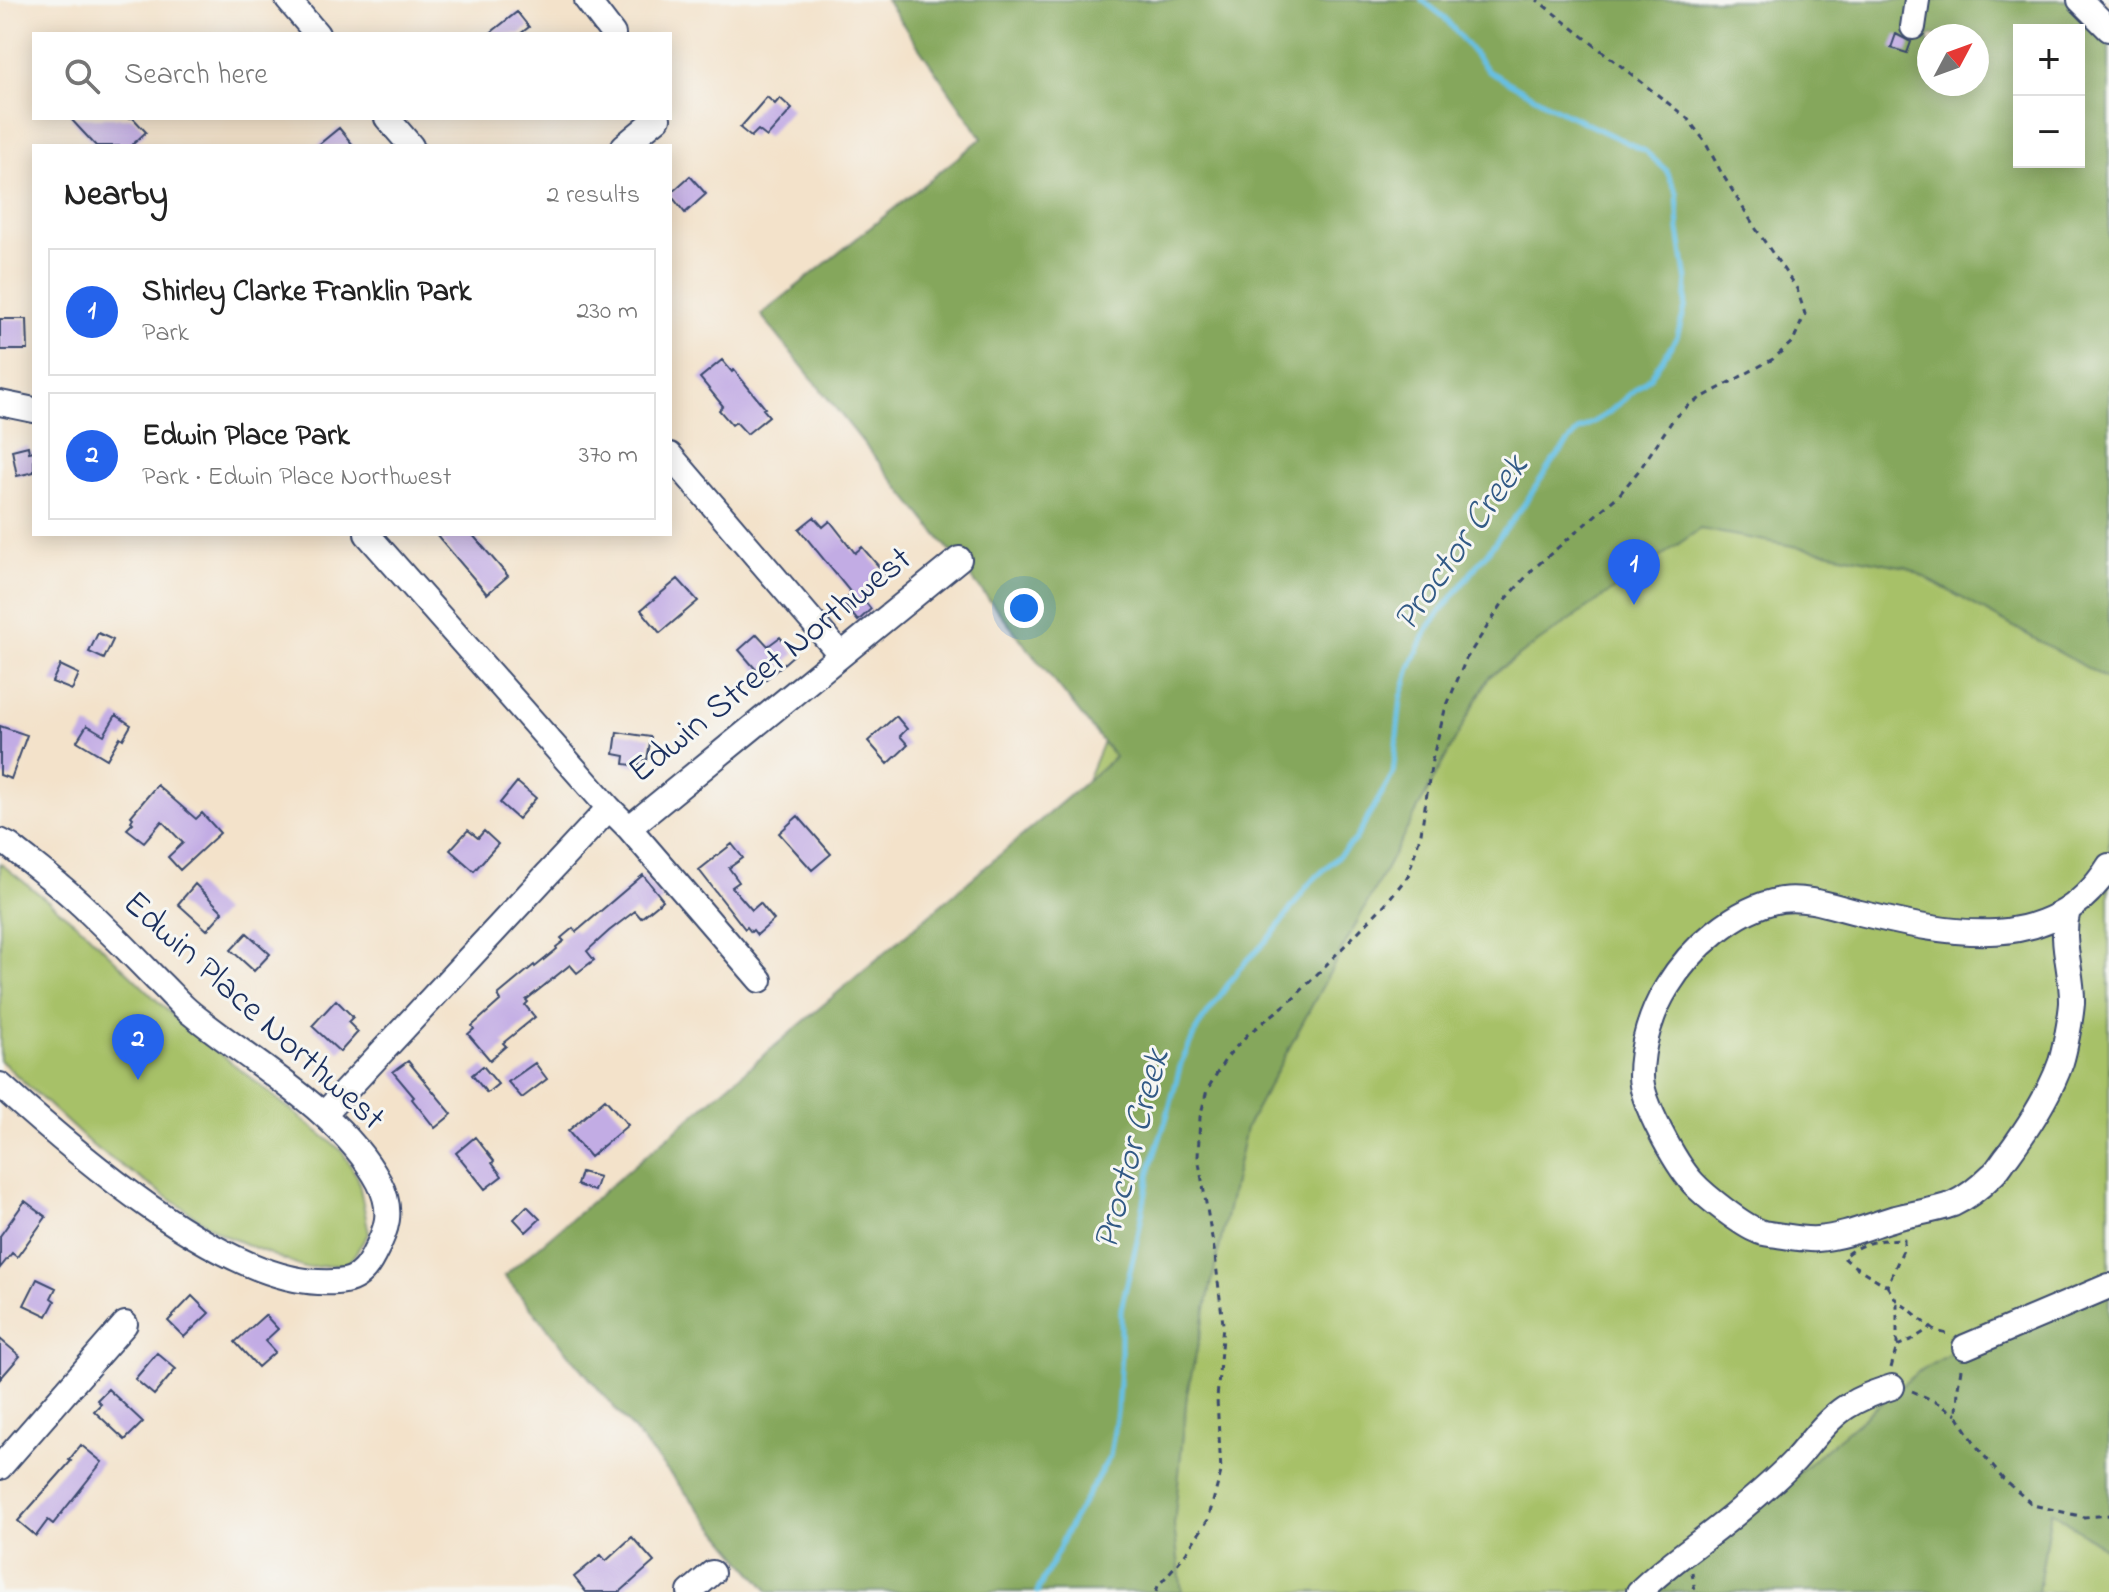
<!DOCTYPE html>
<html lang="en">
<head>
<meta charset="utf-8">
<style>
  :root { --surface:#fff; --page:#f6f6f6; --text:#222; --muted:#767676; --line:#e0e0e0; --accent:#2563eb }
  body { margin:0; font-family:"Indie Flower",sans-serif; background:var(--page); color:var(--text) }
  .controls { position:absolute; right:24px; top:24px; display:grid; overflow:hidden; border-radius:0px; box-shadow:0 4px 20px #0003 }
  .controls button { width:72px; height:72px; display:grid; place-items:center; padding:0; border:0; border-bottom:2px solid var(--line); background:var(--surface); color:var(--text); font:40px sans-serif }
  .compass { position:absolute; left:1917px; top:24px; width:72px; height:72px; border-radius:50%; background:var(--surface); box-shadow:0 4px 20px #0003; rotate:49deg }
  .you { position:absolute; left:1024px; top:608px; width:28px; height:28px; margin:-20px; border:6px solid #fff; border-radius:50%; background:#1a73e8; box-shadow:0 0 0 12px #1a73e833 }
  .badge { display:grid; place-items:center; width:52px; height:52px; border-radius:50%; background:var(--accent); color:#fff; font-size:26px; font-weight:700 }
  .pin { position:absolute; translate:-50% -66px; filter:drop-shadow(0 2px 4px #0008) }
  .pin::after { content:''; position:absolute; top:42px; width:28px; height:24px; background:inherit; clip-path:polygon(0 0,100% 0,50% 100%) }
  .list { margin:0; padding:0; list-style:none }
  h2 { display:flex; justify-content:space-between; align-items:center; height:104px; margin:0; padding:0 32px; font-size:34px }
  h2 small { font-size:26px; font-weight:400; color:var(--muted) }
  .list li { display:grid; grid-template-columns:52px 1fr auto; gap:24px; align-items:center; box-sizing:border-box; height:128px; margin:0 16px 16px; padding:0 16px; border:2px solid var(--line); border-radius:0px }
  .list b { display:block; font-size:30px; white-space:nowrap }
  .list p { margin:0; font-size:26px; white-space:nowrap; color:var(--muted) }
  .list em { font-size:26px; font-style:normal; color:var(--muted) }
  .icon { flex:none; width:44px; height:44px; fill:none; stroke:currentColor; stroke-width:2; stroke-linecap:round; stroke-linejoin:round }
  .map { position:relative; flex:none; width:2109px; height:1592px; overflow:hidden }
  .search { position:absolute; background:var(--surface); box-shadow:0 4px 20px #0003; left:32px; top:32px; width:640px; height:88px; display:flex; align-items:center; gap:20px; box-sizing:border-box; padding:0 28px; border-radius:0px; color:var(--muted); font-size:30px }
  .panel { position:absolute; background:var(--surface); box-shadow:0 4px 20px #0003; left:32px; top:144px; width:640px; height:392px; border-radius:0px }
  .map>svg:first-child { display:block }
  .green { fill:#a7c167; stroke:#617862; stroke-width:2; fill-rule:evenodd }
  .forest { fill:#85a75c; stroke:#506b5d; stroke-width:2; fill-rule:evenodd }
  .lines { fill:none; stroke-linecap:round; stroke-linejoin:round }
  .stream { stroke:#66c0e4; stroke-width:5 }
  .building { fill:#c2ace4 }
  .minor-casing { stroke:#3b4a6e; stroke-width:28 }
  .path { stroke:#3b4a6e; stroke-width:3; stroke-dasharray:6 6; stroke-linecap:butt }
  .minor { stroke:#fff; stroke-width:24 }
  .labels { text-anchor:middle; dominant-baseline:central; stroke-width:6; stroke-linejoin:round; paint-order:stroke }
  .street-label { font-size:36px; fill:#1b2f5e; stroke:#f6f6f2 }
  .water-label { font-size:38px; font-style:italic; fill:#325a86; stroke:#f6f6f2 }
</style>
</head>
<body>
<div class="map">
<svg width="2109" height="1592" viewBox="0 0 2109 1592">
  <rect width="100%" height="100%" fill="#f6f6f2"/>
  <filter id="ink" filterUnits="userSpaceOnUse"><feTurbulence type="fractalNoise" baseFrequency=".0125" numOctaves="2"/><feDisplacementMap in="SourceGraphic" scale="16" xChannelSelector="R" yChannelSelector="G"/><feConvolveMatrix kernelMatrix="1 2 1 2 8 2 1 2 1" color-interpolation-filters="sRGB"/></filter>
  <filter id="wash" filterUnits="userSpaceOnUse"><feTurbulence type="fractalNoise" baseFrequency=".006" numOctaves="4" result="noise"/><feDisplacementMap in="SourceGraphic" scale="32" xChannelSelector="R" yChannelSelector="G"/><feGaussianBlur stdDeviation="1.8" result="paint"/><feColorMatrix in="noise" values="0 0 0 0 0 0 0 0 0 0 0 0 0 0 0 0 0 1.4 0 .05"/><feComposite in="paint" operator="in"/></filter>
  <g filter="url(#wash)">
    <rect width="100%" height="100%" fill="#f3e2ca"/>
    <!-- green -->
    <path class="green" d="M1412 0 2019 30V162H2079L2109 77V1592H769L504 1276 564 1252 925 1169ZM1929 36H1977V84H1929Z
      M0 863 82 928 172 1015 342 1151 358 1178 369 1233 348 1264 304 1268 221 1234 93 1146 0 1060Z"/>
    <!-- forest -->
    <path class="forest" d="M886 0H2068L2109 34V680L1906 567 1700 529 1489 677 1246 1128 1187 1394 1174 1525 1182 1592H769L504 1276 1115 757 761 315 982 138ZM2019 30H2079V162H2019ZM1929 36H1977V84H1929Z
      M2109 1286V1551L2051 1511 2038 1592H1656L1919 1371 2057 1296Z"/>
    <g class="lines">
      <!-- stream -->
      <path class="stream" d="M1037 1592 1058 1551 1066 1532 1110 1456 1117 1412 1121 1353V1309L1137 1241 1151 1165 1167 1117 1181 1063 1198 1027 1239 969 1273 934 1308 885 1355 840 1393 774 1401 698 1410 668 1428 628 1521 509 1552 462 1578 431 1607 414 1651 376 1677 337 1685 308 1687 281 1679 230 1677 193 1666 170 1645 151 1564 113 1488 71 1444 17 1422 0"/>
    </g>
    <g id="blocks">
      <!-- building -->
      <path class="building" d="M517 12 529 27 520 34H489Z
        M1896 34 1911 42 1907 53 1891 48Z
        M767 97 775 104 780 98 792 109 767 137 758 130 751 137 740 128Z
        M70 118H133L146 132 131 146H96Z
        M339 128 354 146H317Z
        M690 176 706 194 685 213 670 194Z
        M0 319H27L28 350H0Z
        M722 360 732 372 734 370 765 408 763 409 769 416 747 434 736 422 732 425 719 410 723 406 700 378Z
        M28 446 29 452 34 451V472L17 476 12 450Z
        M814 517 823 527 830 521 855 553 862 547 887 576 862 598 871 609 858 621 842 602 852 594 799 529Z
        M436 534H472L508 576 487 594Z
        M678 579 698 601 660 633 641 610Z
        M98 633 113 640 104 659 89 652Z
        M757 634 768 646 780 637 795 654 765 680 739 650Z
        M60 665 79 674 72 690 52 682Z
        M116 715 131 725 123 739 120 737 107 759 77 741 87 725 104 735Z
        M896 716 907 729 900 736 908 745 888 764 868 741Z
        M0 726 27 735 11 779 0 775Z
        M617 732 651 737 647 760 640 759 639 766 624 764 625 756 614 754Z
        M517 782 536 798 518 819 500 803Z
        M157 785 196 819 202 813 220 833 180 870 168 857 183 843 162 821 144 842 127 829 133 823 131 821 133 818 131 816Z
        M798 816 831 854 812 870 779 833Z
        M468 830 478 838 484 831 498 844 474 871 450 850Z
        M732 844 743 858 729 868 739 882 732 887 752 910 760 903 774 920 757 935 753 930 751 932 747 927 745 929 699 870Z
        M643 875 663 900 641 918 635 911 609 931 587 951 594 960 577 973 570 965 526 1000 528 1002 525 1005 535 1017 503 1043 506 1046 490 1060 468 1034 474 1029 472 1026 501 1000 498 995 534 965 535 967 557 949 556 947 564 941 561 938 573 928 576 932Z
        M195 884 223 912 207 930 178 904Z
        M247 933 270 954 254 971 231 950Z
        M336 1000 353 1017 348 1022 358 1032 340 1052 312 1026Z
        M408 1061 452 1114 435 1128 412 1099 414 1097 393 1072Z
        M535 1063 547 1079 522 1098 508 1082Z
        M483 1066 498 1084 487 1093 472 1075Z
        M605 1099 628 1125 590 1157 568 1131Z
        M475 1137 494 1161 492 1163 502 1176 485 1189 456 1153Z
        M581 1172 599 1177 594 1191 577 1185Z
        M25 1201 46 1217 17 1257 12 1253 0 1268V1236Z
        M527 1206 540 1219 526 1232 514 1219Z
        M37 1279 56 1288 51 1298 55 1301 47 1316 24 1305Z
        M192 1296 209 1313 184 1337 168 1321Z
        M265 1315 278 1329 265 1341 275 1352 258 1367 235 1342Z
        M0 1339 20 1356 0 1379Z
        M157 1353 176 1369 154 1395 135 1379Z
        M108 1389 143 1422 125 1440 94 1411 101 1404 97 1400Z
        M81 1445 102 1462 53 1524 48 1520 36 1536 18 1521 71 1461 69 1460Z
        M632 1537 654 1562 620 1592H586L574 1577 601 1555 606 1561Z"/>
    </g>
  </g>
  <g filter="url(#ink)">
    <use href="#blocks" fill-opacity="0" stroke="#3b4a6e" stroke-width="2"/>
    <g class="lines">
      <!-- minor casing -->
      <g class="minor-casing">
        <path id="minor" d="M288 0 317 34
          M587 0 613 34
          M2080 0 2109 29
          M1913 27 1917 0
          M387 118 411 146
          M624 146 658 118
          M0 403 34 410
          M670 455 841 655
          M367 534 609 808 629 828 760 980
          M629 828 959 559
          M0 841 10 846C36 867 65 888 89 912 112 934 135 957 157 980 169 991 179 1004 192 1014 253 1064 341 1111 379 1182 394 1211 387 1230 373 1256 360 1282 346 1283 318 1282 219 1278 73 1151 0 1085
          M2068 910C2059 941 2073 972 2072 1003 2071 1017 2065 1049 2061 1062 2050 1094 2027 1129 2008 1155 2002 1162 1998 1171 1991 1176 1981 1186 1966 1198 1953 1204 1934 1211 1914 1213 1895 1218 1869 1226 1844 1237 1817 1239 1805 1240 1790 1237 1777 1235 1771 1234 1763 1234 1758 1231 1742 1225 1705 1196 1693 1183 1676 1164 1641 1102 1641 1076 1641 1046 1651 1013 1667 987 1690 949 1735 908 1781 900 1807 896 1835 907 1860 913 1948 934 2052 958 2109 866
          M324 1114 609 808
          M1965 1347 2109 1286
          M0 1467 125 1324
          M690 1592 712 1573
          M1639 1592C1670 1561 1707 1539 1740 1510 1759 1494 1778 1478 1795 1460 1811 1442 1826 1420 1846 1407 1861 1397 1876 1392 1892 1387"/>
      </g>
      <!-- path -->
      <path class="path" d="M1904 1239V1248L1887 1286 1851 1264 1843 1257C1863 1241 1879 1240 1904 1239Z
        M1887 1286 1897 1301 1910 1310 1935 1331 1948 1334
        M1897 1346 1913 1339 1932 1327
        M1891 1368 1897 1346V1301
        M1961 1369 1958 1387 1957 1415 1978 1448 2003 1479 2033 1505 2084 1517 2109 1515
        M1912 1391 1934 1401 1957 1415
        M1692 1572 1695 1592
        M1156 1592 1158 1586 1183 1557 1208 1520 1221 1472 1217 1399 1223 1324 1215 1255 1198 1157 1200 1117 1207 1090 1226 1058 1248 1034 1294 998 1385 904 1408 876 1421 833 1432 760 1445 710 1466 659 1502 604 1533 569 1619 495 1640 469 1674 418 1690 404 1773 359 1793 341 1805 314 1797 289 1756 229 1721 172 1704 140 1687 118 1537 0"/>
      <!-- minor -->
      <use href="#minor" class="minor"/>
    </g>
  </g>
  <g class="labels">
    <!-- street labels -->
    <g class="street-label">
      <text transform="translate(771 666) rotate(-39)">Edwin Street Northwest</text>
      <text transform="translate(253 1012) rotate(42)">Edwin Place Northwest</text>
    </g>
    <!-- water labels -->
    <g class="water-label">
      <text transform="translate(1462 544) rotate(-55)">Proctor Creek</text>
      <text transform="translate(1133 1150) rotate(-75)">Proctor Creek</text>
    </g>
  </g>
</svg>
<div class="controls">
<button>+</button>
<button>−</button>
</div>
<svg class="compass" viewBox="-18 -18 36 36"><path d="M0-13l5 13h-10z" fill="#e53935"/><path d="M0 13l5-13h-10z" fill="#767676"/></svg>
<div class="you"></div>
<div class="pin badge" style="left:1634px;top:605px">1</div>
<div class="pin badge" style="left:138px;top:1080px">2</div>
<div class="search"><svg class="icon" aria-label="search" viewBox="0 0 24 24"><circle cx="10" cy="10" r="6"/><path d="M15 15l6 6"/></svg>Search here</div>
<section class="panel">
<h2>Nearby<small>2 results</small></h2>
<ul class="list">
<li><span class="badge">1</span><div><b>Shirley Clarke Franklin Park</b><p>Park</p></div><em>230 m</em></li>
<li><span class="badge">2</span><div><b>Edwin Place Park</b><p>Park · Edwin Place Northwest</p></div><em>370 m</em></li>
</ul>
</section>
</div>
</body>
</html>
